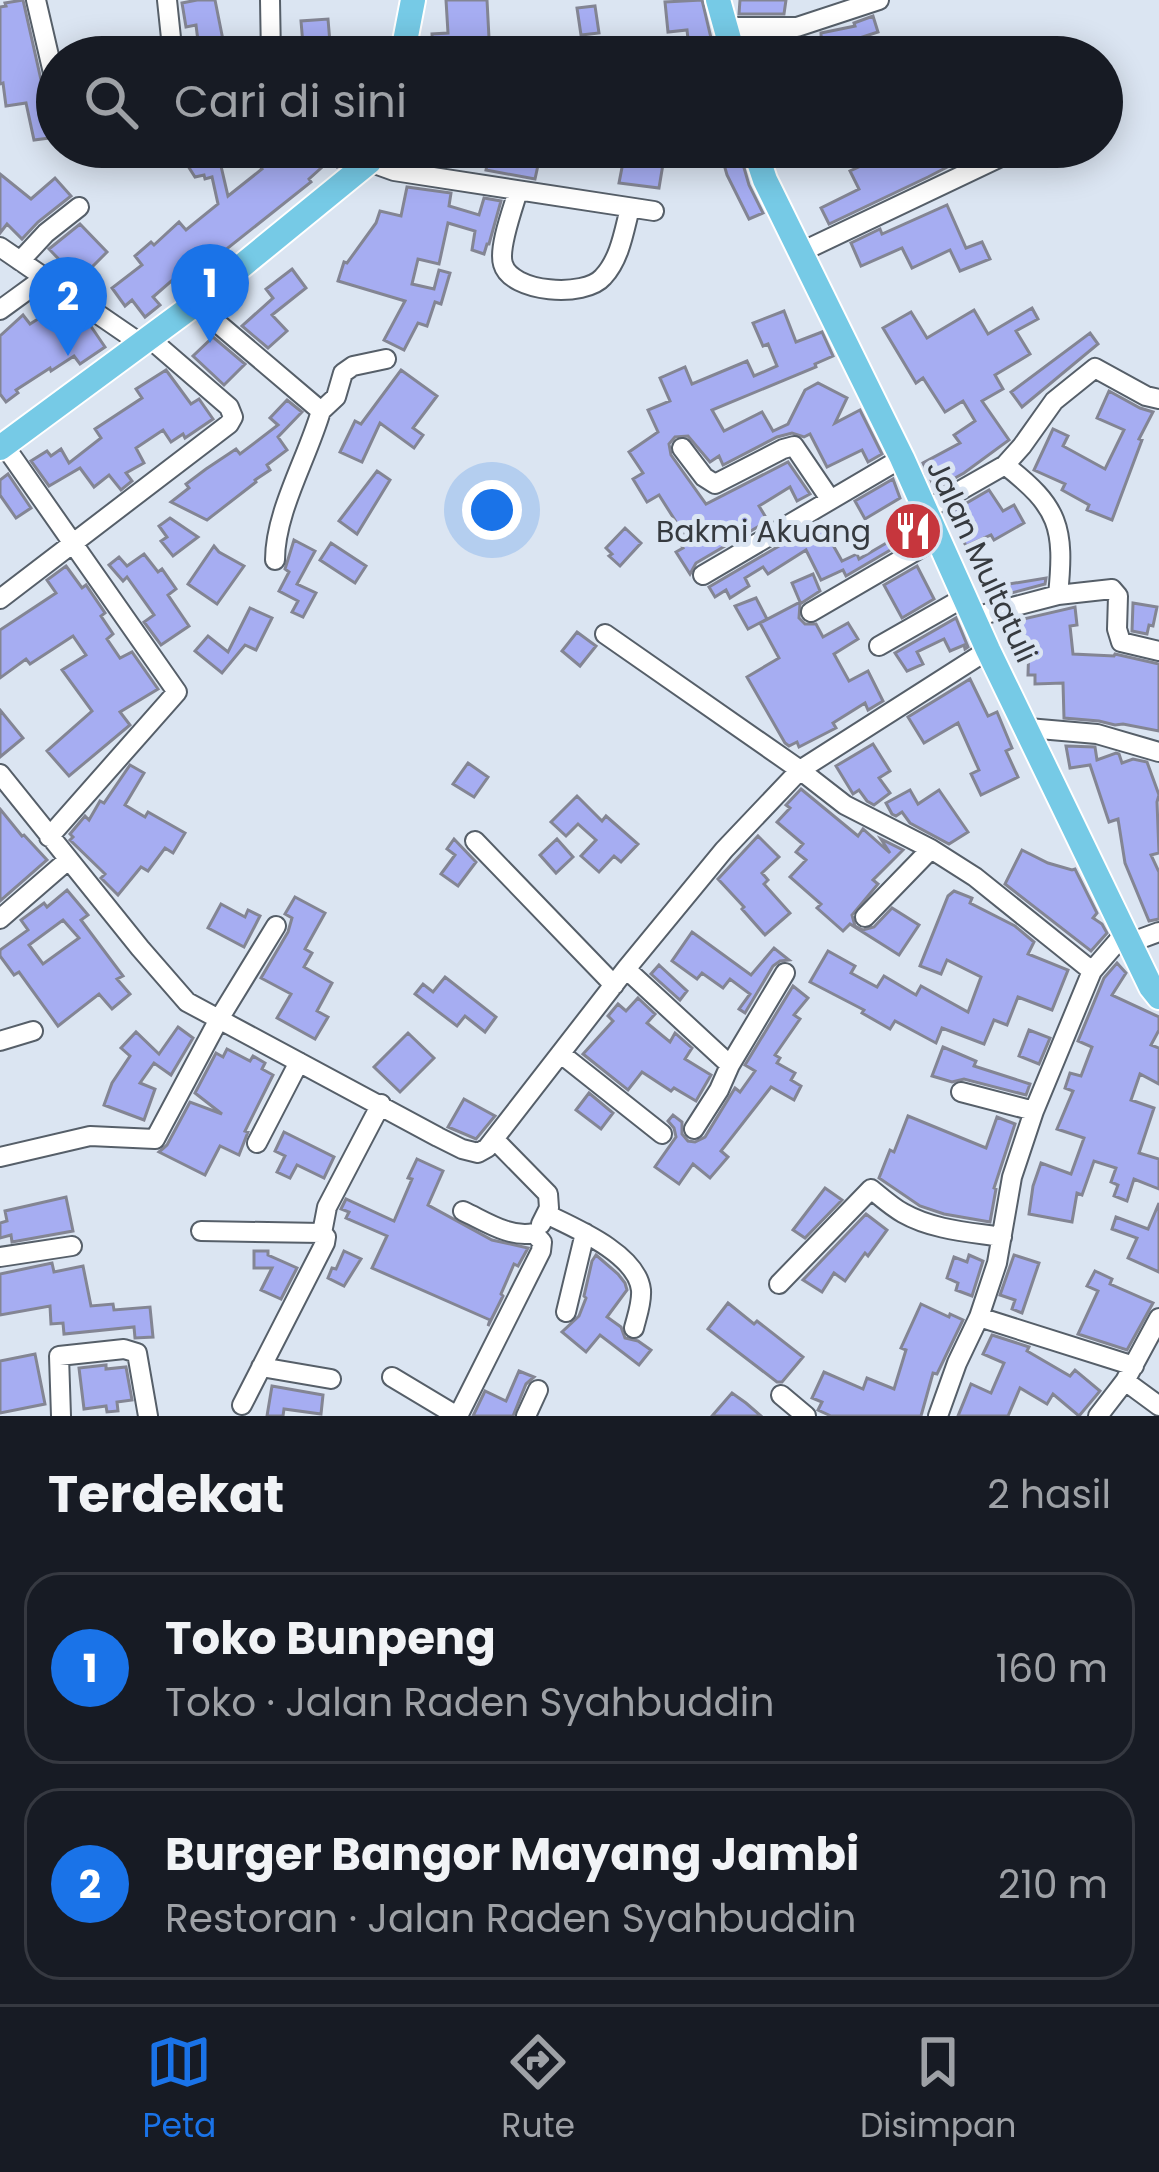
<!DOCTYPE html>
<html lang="id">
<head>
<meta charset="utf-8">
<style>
  :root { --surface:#171b24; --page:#242831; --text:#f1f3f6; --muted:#9ea1a6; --line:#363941; --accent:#1a73e8 }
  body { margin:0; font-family:Poppins,sans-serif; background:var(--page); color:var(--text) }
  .you { position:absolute; left:492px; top:510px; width:42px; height:42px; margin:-30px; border:9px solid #fff; border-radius:50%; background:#1a73e8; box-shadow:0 0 0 18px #1a73e833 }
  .badge { display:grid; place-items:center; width:78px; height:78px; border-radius:50%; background:var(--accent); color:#fff; font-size:39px; font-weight:700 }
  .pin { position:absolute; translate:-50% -99px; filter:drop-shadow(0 3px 6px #0008) }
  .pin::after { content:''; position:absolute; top:63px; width:42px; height:36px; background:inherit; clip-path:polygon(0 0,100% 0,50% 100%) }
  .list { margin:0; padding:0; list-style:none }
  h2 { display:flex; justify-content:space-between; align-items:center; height:156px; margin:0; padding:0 48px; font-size:51px }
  h2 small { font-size:39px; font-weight:400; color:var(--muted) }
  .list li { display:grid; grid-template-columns:78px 1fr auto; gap:36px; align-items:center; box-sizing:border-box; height:192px; margin:0 24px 24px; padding:0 24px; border:3px solid var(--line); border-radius:36px }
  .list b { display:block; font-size:45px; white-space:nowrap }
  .list p { margin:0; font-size:39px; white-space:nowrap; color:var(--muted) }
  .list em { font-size:39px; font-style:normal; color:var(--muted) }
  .icon { flex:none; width:66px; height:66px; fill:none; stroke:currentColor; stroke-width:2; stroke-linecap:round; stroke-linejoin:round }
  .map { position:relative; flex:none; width:1159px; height:1416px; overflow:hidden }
  .search { position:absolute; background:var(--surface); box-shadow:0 6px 30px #0003; left:36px; right:36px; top:36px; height:132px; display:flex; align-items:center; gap:30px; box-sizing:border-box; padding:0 42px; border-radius:66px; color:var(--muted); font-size:45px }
  .sheet { height:588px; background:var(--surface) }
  nav { display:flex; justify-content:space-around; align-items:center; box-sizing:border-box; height:168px; border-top:3px solid var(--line); background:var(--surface); font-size:33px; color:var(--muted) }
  nav a { display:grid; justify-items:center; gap:6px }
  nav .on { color:var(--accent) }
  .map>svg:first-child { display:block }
  .building { fill:#a6adf2; stroke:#838593; stroke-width:3; fill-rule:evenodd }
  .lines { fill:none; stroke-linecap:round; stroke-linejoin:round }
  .minor-casing { stroke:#565f69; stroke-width:22 }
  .major-casing { stroke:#fff; stroke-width:28 }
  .minor { stroke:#fff; stroke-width:18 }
  .major { stroke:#76cae6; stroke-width:24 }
  .labels { text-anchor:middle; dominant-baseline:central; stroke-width:10; stroke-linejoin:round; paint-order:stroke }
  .poi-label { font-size:30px; fill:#363a3f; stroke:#dbe5f2; text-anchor:end }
  .street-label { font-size:30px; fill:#363a3f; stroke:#dbe5f2 }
</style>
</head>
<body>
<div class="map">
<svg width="1159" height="1416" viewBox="0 0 1159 1416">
  <rect width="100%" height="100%" fill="#dbe5f2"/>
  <!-- building -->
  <path class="building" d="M23 0 44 93 53 103 57 137 34 140 26 103 6 106 3 83 0 84V7L6 6 5 3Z
    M197 0H215L223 40H228L230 57H200L196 25 186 27 182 3Z
    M446 0H487L490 57H450V52L433 53 432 34 448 33Z
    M702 0 711 38 713 57H697L695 38 688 39 687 30 668 32 665 2Z
    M740 0H786L784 14H739Z
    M595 6 599 33 581 35 577 8Z
    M873 16 878 32 850 41 852 57H822L821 33 855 26 854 23Z
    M328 19 330 43 303 45 301 21Z
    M257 147H270L277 157 285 150 289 154 297 147H341L350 156 337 167 330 160 309 179 311 182 214 259 215 261 195 280 185 269 153 297 160 305 145 317 132 300 125 306 112 288 142 265 135 256 151 242 154 245 179 222 186 230 218 204 212 177 205 179 204 175 195 177 181 155 217 149 228 196 262 169 250 152Z
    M405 147H542L535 179 486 170 487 165 448 156 445 165 402 159Z
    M626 147 665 152 659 188 619 183Z
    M719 147H738L749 185 763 213 749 219 727 175Z
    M892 147H899L908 165 943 147H982L953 160 955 163 928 177 829 224 821 208 859 189 850 171 876 159 874 156Z
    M0 174 31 199 55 178 71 196 38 222 22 239 7 224 0 233Z
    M407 187 451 193 449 206 479 215 484 198 501 201 489 244H487L484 254 472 250 475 231 448 223 439 264 418 259 412 284 434 289 439 270 450 273 441 304 435 302 427 326 418 323 404 350 384 340 405 301 338 281 344 262 347 263 376 223 380 211 401 216Z
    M947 205 966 248 982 242 990 259 960 271 950 250 912 268 902 248 861 266 851 243 880 229 882 234Z
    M80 224 107 252 79 280 49 249Z
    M292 269 306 288 272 315 287 331 268 348 242 326 273 298 266 289Z
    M60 305 74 325 82 319 90 325 105 347 80 364 74 356 51 371 50 368 16 390 18 393 6 402 0 394V336L23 315 30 324Z
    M1032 308 1038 319 1016 331 1030 354 995 375 1003 389 982 401 1009 440 964 473 935 489 923 463 960 443 954 435 975 421 963 401 945 412 923 378 916 383 883 328 911 312 927 338 974 310 988 334Z
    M784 311 796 342 822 332 833 356 815 364 816 367 712 410 724 431 762 412 773 431 788 424 805 390 818 383 847 398 835 423 860 410 882 454 868 462 862 450 827 467 810 434 804 437 792 433 777 437 723 465 719 456 710 462 688 436 675 437 669 444 671 455 706 504 788 462 810 494 797 501 790 487 759 506 768 521 696 563 690 574 676 552 683 548 678 540 685 536 659 495 647 502 633 479 643 473 629 452 658 432 648 410 670 401 660 378 685 367 692 384 747 361 754 376 777 366 768 344 763 346 753 323Z
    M1090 333 1098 344 1022 407 1011 392Z
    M213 337 245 364 224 385 193 356Z
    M166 370 191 404 199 399 213 419 185 438 183 434 171 442 163 430 136 448 144 463 126 473 132 481 121 490 109 475 94 487 80 468 49 486 31 461 47 451 51 456 61 449 69 463 101 438 95 429 142 398 136 389Z
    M401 370 437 396 413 428 423 435 414 448 380 423 362 462 340 452 355 421 361 424Z
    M1109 391 1140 408 1153 412 1139 439 1142 440 1112 520 1087 510 1089 505 1062 490 1065 484 1034 470 1053 429 1068 436 1063 446 1105 469 1124 430 1097 418Z
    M287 400 302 412 278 437 287 450 267 465 270 470 255 480 256 482 207 520 171 502 189 488 186 484 206 469 236 449 240 454 278 425 270 418Z
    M377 471 390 480 357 534 339 521Z
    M8 474 31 508 16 518 0 495V480Z
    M893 479 900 498 865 519 855 501Z
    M989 490 1003 511 1014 505 1024 523 994 540 991 535 966 546 957 527 955 529 946 515Z
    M170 518 198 537 173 556 161 541 167 537 159 526Z
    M820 522 842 561 857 554 859 559 912 528 916 535 846 576 843 570 821 580 806 550 768 574 763 567 745 578 749 586 730 598 726 590 715 597 709 587Z
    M625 528 641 543 620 566 609 556 612 554 606 548Z
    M294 540 315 551 297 584 316 593 303 617 292 612 298 601 279 591 289 572 285 569Z
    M331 543 366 566 355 583 320 560Z
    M214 546 219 552 244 566 217 604 188 584Z
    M144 554 158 572 162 569 176 589 168 595 189 626 161 645 144 622 154 615 127 577 123 581 109 565 119 557 127 566Z
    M66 566 82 588 86 585 105 613 101 616 113 634 107 639 120 658 132 652 158 689 120 712 130 725 69 776 47 751 92 711 62 670 86 655 73 636 30 664 26 659 0 678V630L56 593 47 580Z
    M917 566 934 599 902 618 884 585Z
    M813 574 820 591 800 604 799 618 805 624H816L823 637 848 623 858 639 834 654 849 681 868 671 883 701 868 710 865 703 833 723 836 728 799 747 797 742 789 746 785 743 747 677 779 658 760 623 800 602 792 583Z
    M1046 578 1045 584 993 598 991 587Z
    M756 598 767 619 748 629 735 606Z
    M1133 603 1157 607 1153 626 1149 625 1147 634 1132 631Z
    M1075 607 1077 625 1070 626 1073 654 1114 656 1115 654 1159 664V731L1123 724 1115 725 1099 721 1064 718 1063 683 1035 684V675H1028L1029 644 1007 646 1002 624Z
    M250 608 272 618 256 650 245 645 222 673 195 651 208 636 228 652Z
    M956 618 968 647 965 649 964 645 950 651 944 639 917 652 923 664 907 671 895 653Z
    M577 632 596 646 580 666 562 651Z
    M970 679 988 716 997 712 1012 748 1006 751 1018 777 981 795 971 774 979 770 958 723 924 743 908 717Z
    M0 710 23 738 0 757Z
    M873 744 890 771 879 778 890 793 874 805 867 801 859 790 853 794 836 766Z
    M1066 746 1095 747 1097 760 1116 753 1119 754 1122 763 1133 759 1147 762 1159 795 1157 802 1159 853 1151 855 1159 872V919L1149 921 1125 863 1118 819 1109 822 1090 765 1070 768Z
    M468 763 488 777 474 797 453 784Z
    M130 765 144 773 125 805 145 817 148 812 185 833 173 853 165 848 148 871 141 867 118 895 101 878 105 874 70 840 73 837 70 834 85 816 89 820 100 801 104 803Z
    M801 789 858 836 863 829 890 853 881 839 903 850 873 880 878 884 852 915 855 926 863 930 874 927 892 908 919 925 899 955 850 924 843 931 817 908 821 904 790 877 806 860 796 852 803 844 777 822 790 808 786 805Z
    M910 790 918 804 939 790 968 832 949 844 910 823 902 812 896 816 892 814 886 803Z
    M577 796 602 821 606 816 638 844 621 862 614 856 599 872 581 856 596 840 578 824 566 836 551 822Z
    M0 809 22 836 24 835 47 860 0 901Z
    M758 836 779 857 762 873 768 880 764 884 790 913 765 935 742 909 744 907 718 879Z
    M454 839 476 862 458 886 441 874 455 855 447 849Z
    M557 839 573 857 556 873 540 855Z
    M1022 850 1048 863 1072 870 1075 869 1097 913 1093 918 1102 924 1107 933 1091 951 1005 884Z
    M67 890 88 915 81 920 123 976 117 979 130 994 112 1009 99 994 58 1026 19 972 14 975 0 956V950L28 930 21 920 44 903 47 907ZM63 920 79 938 43 964 29 945Z
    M954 891 972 898 970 903 1015 926 1034 942 1028 954 1068 970 1052 1010 1018 997 1007 1025 994 1020 984 1044 942 1028 936 1043 895 1021 890 1029 862 1013 864 1010 810 982 828 951 855 966 851 973 877 987 884 976 916 995 921 986 968 1012 981 977 947 960 941 974 920 966 948 896Z
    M295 897 325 913 305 949 312 953 304 967 332 983 317 1011 328 1017 315 1039 277 1018 291 994 261 978 288 932 292 918 285 914Z
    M221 904 245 917 248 910 260 916 244 947 208 928Z
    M692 932 751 975 774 948 789 960 780 961 773 966 745 1013 739 1009 750 994 730 979 723 988 702 973 697 979 672 961Z
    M1117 963 1126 973 1112 995 1159 1017V1030L1151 1045 1159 1048V1084L1140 1074 1131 1100 1154 1108 1139 1153 1159 1159V1189L1134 1179 1127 1201 1114 1196 1118 1185 1111 1182 1116 1168 1094 1161 1082 1195 1077 1193 1072 1222 1029 1214 1033 1186 1041 1163 1071 1174 1084 1138 1057 1129 1073 1091 1065 1088 1070 1073 1081 1076 1092 1047 1078 1041 1104 978Z
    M659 965 687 991 680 1000 651 974Z
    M445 977 496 1017 485 1032 465 1016 457 1026 415 994 423 984 433 992Z
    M793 986 808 998 794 1015 800 1019 775 1055 780 1058 777 1063 795 1073 791 1080 801 1086 794 1100 771 1087 721 1151 728 1157 710 1178 693 1164 679 1184 655 1167 676 1137 674 1128 668 1121 673 1115 682 1122V1134L688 1141 695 1142 705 1137 735 1088 740 1092 755 1071 745 1065Z
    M638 998 655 1014 647 1023 670 1042 675 1033 692 1048 685 1059 711 1075 696 1101 674 1088 671 1091 642 1072 628 1090 583 1054 613 1021 608 1016 618 1004 626 1011Z
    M178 1027 193 1038 171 1075 154 1063 140 1083 155 1089 144 1120 104 1105 112 1083 130 1056 121 1048 136 1032 159 1054Z
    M1029 1030 1050 1038 1039 1064 1019 1056Z
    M408 1033 434 1058 400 1092 374 1067Z
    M943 1047 976 1061 974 1066 1030 1084 1026 1095 964 1079 952 1082 932 1076Z
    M227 1049 250 1061 253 1056 265 1063 262 1069 273 1075 245 1131 248 1132 239 1155 220 1146 205 1175 159 1152 167 1145 190 1102 222 1114 195 1093 216 1053 223 1057Z
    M589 1093 613 1113 601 1129 576 1110Z
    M464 1099 495 1116 476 1139 448 1127Z
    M908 1116 986 1148 997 1117 1015 1124 994 1188 996 1189 990 1222 944 1214 920 1206 879 1178 890 1150 894 1152Z
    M284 1132 334 1157 324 1178 297 1165 290 1178 277 1172 285 1156 275 1151Z
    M417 1159 443 1171 428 1205 492 1240 528 1248 518 1266 514 1264 501 1294 503 1296 488 1326 490 1320 372 1268 387 1236 346 1218 349 1212 341 1209 346 1199 394 1221 412 1179 408 1178Z
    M825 1188 842 1200 805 1238 793 1230Z
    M66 1197 73 1231 12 1242 11 1235 0 1238V1223L7 1221 5 1211Z
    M1159 1203V1272L1128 1258 1137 1238 1112 1229 1116 1217 1148 1229Z
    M866 1214 887 1230 868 1256 865 1253 845 1281 834 1273 822 1292 803 1280Z
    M254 1251H268V1255L297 1268 281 1299 261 1290 272 1268H254Z
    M344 1251 361 1259 344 1286 328 1278 332 1268 336 1269Z
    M596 1255 618 1274 625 1283 627 1290 607 1317 621 1327 625 1338 638 1341 651 1350 639 1365 600 1335 586 1352 562 1332 579 1316 586 1298 584 1296 592 1261Z
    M969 1255 983 1261 972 1296 956 1290 958 1283 947 1278 954 1257 967 1262Z
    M1014 1255 1039 1263 1022 1313 1012 1309 1015 1300 1000 1295Z
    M52 1263 54 1272 83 1266 91 1306 113 1304 114 1310 150 1307 153 1337 135 1338 134 1327 64 1334 63 1323 51 1324 50 1306 0 1315V1274Z
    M1095 1271 1112 1279 1110 1284 1153 1303 1127 1350 1078 1334 1098 1291 1087 1286Z
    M728 1303 754 1324 757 1321 803 1357 782 1382H777L708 1329Z
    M921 1304 949 1317 950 1314 963 1320 937 1374 933 1373 921 1416H831L818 1410 822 1402 812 1398 824 1372 863 1389 867 1378 894 1389 906 1350 901 1348Z
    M992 1335 1029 1347 1027 1351 1070 1376 1075 1370 1100 1391 1079 1416 1053 1394 1047 1404 1020 1388 1008 1416H958L971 1384 991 1393 1004 1363 983 1354Z
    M35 1354 45 1404 0 1413V1361Z
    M106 1365V1369L126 1367 132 1400 117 1402 118 1411 107 1412 106 1406 84 1409 79 1368Z
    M519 1371 534 1377 526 1384 513 1416H473L485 1391 506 1401Z
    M272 1386 323 1395 321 1414 284 1409 283 1416H267Z
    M732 1393 746 1403 761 1416H712Z"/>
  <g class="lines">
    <!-- minor casing -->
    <g class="minor-casing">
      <path id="minor" d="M36 0 57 90
        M167 0 173 57
        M270 0 271 57
        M728 27H797L879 0
        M369 162 394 171 654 211
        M518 191C513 208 498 248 503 264 511 293 585 298 603 277 620 259 624 231 630 208
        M0 247 140 343
        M799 253 1022 147
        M20 261 46 233 79 207
        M195 304 321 411C307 459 275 512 275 560
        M0 310 44 278
        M321 411 336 397 343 373 353 366 386 359
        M4 445 177 692 49 837
        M682 448 704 477 715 484 783 449 794 446 830 499
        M1005 465C1059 507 1065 527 1058 595
        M926 510 1005 465 1022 446 1054 401 1095 368 1146 396 1159 399
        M703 575 902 458
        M0 599 229 424 233 417 229 407 148 337
        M811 612 938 538
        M974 617 1058 595 1112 589 1118 596 1117 629 1121 642 1159 651
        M605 634 800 770 845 805 931 849 975 877 1092 971
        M879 646 965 597
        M1028 728 1097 734 1159 752
        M0 774 140 948 187 1002 438 1137 462 1149 478 1153 487 1148 626 969 724 850 800 770 988 650
        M475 841 614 985
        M865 917 931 849
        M0 919 68 860
        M1129 943 1159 932
        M626 969 730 1065
        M0 1041 33 1031
        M561 1054 662 1134
        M961 1092 1034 1111
        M694 1129 719 1090 730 1065 785 973
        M494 1139 548 1194 549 1208 541 1224
        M257 1143 299 1062
        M0 1157 90 1136 155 1139 219 1019 276 926
        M463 1211C485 1221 509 1238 534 1233
        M546 1214C575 1228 637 1254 641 1290 642 1303 637 1316 634 1328
        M201 1231 322 1233
        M0 1257 72 1246
        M779 1284 871 1189C881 1197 892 1207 903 1213 933 1230 969 1232 1002 1237
        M566 1312 585 1233
        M979 1317 1134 1366
        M261 1367 331 1379
        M392 1377 457 1416
        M1125 1381 1159 1406
        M781 1395 806 1416
        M242 1405 325 1243 326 1237 322 1233 327 1207 381 1104
        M61 1416 59 1356 124 1349 137 1353 148 1416
        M458 1416 541 1251 542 1242 534 1233
        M526 1416 538 1390
        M938 1416 957 1363 979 1317 997 1263 1012 1177 1034 1111 1092 971 1124 934
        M1098 1416 1125 1381 1159 1318"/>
    </g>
    <!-- major casing -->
    <g class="major-casing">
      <path id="major" d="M718 0 734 57
        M402 57 413 0
        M754 147 765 180 902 458 988 650 1151 987 1159 997
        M0 448 195 304 369 162 378 147"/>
    </g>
    <!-- minor -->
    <use href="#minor" class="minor"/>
    <!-- major -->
    <use href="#major" class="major"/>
  </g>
  <!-- icons -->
  <defs>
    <g id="restaurant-disc" transform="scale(3)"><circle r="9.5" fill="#c6363d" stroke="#dbe5f2"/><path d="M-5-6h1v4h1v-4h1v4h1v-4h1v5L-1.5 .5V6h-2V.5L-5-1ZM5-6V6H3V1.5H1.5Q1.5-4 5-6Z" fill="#fff"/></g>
  </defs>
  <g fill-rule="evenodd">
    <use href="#restaurant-disc" x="913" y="531"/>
  </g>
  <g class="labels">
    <!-- poi labels -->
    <g class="poi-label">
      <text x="871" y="531">Bakmi Akuang</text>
    </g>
    <!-- street labels -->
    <g class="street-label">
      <text transform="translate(982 561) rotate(65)">Jalan Multatuli</text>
    </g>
  </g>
</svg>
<div class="you"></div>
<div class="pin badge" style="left:210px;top:343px">1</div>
<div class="pin badge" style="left:68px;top:356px">2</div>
<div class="search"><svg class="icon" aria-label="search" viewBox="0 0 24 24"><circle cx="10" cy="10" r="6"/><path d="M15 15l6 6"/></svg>Cari di sini</div>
</div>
<section class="sheet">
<h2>Terdekat<small>2 hasil</small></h2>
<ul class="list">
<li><span class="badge">1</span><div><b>Toko Bunpeng</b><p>Toko · Jalan Raden Syahbuddin</p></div><em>160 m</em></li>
<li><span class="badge">2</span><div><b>Burger Bangor Mayang Jambi</b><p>Restoran · Jalan Raden Syahbuddin</p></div><em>210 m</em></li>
</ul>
</section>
<nav>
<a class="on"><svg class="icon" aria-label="map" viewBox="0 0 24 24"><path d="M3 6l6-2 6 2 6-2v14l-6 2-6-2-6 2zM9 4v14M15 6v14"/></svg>Peta</a>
<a><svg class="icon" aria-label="directions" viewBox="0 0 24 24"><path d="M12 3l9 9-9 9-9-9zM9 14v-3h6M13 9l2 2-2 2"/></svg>Rute</a>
<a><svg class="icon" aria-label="saved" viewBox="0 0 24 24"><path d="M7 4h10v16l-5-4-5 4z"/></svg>Disimpan</a>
</nav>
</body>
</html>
